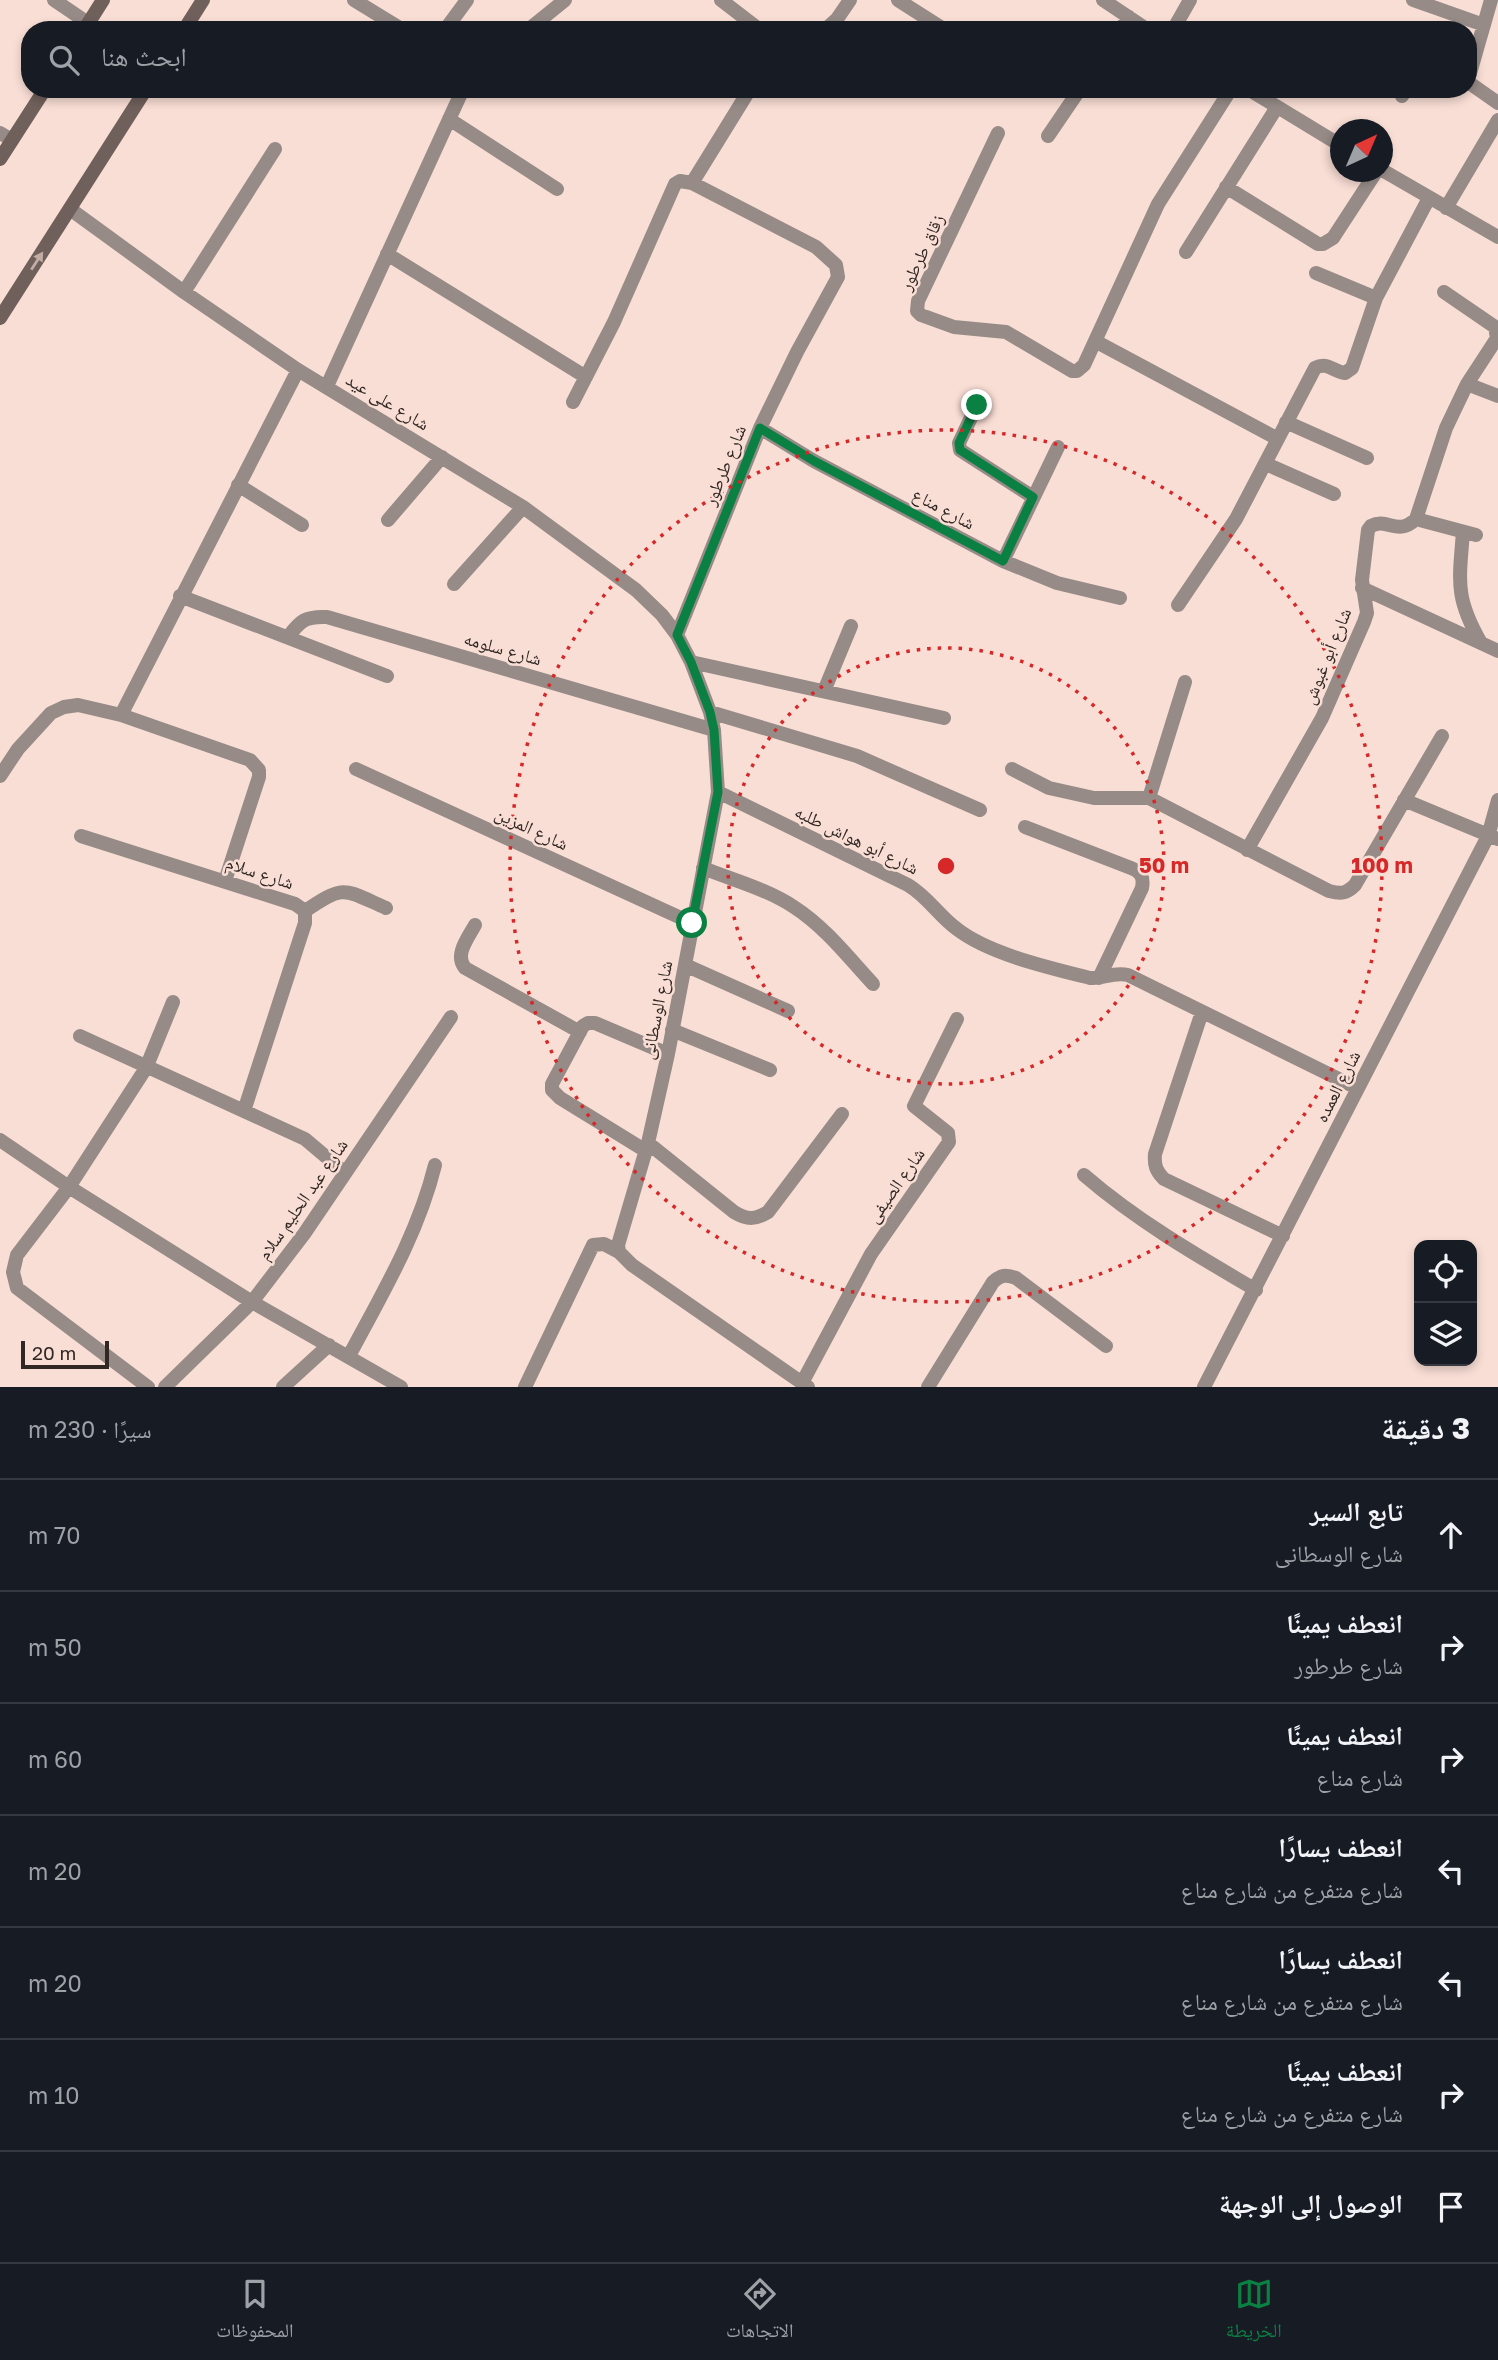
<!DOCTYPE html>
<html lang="ar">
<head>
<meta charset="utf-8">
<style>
  :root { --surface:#171b24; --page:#20242c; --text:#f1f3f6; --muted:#9ea1a6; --line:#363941; --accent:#0b8043 }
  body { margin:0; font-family:"Golos Text","Noto Naskh Arabic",sans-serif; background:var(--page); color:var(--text); direction:rtl }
  .controls { position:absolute; right:21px; bottom:21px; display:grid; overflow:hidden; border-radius:14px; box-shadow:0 4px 10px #0003 }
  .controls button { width:63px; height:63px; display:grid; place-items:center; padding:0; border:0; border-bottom:2px solid var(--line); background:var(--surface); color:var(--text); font:35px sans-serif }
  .compass { position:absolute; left:1330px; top:119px; width:63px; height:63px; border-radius:50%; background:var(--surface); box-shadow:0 4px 10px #0003; rotate:44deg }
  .scale { position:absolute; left:21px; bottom:18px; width:88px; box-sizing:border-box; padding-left:7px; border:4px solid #312723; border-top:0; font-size:19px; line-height:24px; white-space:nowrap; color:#312723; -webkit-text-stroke:5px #f9ded5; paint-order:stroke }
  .stop { position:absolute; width:21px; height:21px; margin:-16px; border:5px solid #0b8043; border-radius:50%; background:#fff }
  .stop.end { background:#0b8043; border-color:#fff; box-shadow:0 2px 7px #0008 }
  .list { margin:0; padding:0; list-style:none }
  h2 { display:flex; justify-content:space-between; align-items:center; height:91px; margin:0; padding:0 28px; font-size:30px }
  h2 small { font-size:23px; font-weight:400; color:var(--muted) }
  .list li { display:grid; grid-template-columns:46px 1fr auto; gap:21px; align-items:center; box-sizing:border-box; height:112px; padding:0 28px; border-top:2px solid var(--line) }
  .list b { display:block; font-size:26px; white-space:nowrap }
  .list p { margin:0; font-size:23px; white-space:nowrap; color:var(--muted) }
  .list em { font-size:23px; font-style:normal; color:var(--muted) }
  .icon { flex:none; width:38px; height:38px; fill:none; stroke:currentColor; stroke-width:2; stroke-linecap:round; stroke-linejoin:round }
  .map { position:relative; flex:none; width:1498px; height:1387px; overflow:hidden; direction:ltr }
  .search { position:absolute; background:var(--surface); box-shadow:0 4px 10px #0003; left:21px; right:21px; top:21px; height:77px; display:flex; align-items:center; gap:18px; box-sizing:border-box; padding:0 24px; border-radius:28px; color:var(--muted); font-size:26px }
  .sheet { height:875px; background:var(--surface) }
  nav { display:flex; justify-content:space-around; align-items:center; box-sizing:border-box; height:98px; border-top:2px solid var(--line); background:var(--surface); font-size:19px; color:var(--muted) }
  nav a { display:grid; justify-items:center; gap:4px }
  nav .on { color:var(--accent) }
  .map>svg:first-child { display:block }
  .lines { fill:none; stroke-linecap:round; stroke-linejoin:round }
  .street { stroke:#968b87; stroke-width:14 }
  .secondary { stroke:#70605b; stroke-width:14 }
  .oneway { fill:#c2aca4 }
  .route { stroke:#0b8043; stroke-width:9 }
  .ring { fill:none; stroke:#d62828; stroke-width:3.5; stroke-dasharray:3.5 7 }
  .labels { text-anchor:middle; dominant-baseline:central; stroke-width:5; stroke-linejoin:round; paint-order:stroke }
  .street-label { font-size:18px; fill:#312723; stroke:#f9ded5 }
  .centre { fill:#d62828; stroke:#f9ded5; stroke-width:3.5 }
  .ring-label { font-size:21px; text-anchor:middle; font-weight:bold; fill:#d62828; stroke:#f9ded5; stroke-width:5; stroke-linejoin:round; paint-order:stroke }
</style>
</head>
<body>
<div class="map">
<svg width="1498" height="1387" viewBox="0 0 1498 1387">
  <rect width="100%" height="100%" fill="#f9ded5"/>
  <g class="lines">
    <!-- street -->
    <path class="street" d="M54 0 88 23
      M354 0 403 30
      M721 0 760 30
      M898 0 945 30
      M1103 0 1148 30
      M1413 0 1484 25
      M445 30 467 0
      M528 30 565 0
      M825 30 837 19 850 0
      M1120 30 1129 17
      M1173 30 1190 0
      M1468 80 1491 0
      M1468 82 1498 103
      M1248 89 1340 145
      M1402 96 1407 89
      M449 119 557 189
      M0 133 12 140
      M998 133 918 301 917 311 921 315 954 327 1006 332 1072 371H1077L1084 365 1158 204 1231 89
      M1048 136 1080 89
      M1382 170 1498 237
      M692 183 750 89
      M1226 187 1318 244H1323L1333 238 1376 172
      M1446 208 1498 120
      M70 209 184 292 298 370 523 507 636 590 662 615 677 635 691 662 710 712 714 730 718 792 668 1054 648 1143 618 1245 619 1252 632 1265 808 1387
      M1186 252 1277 107
      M387 254 586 377
      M1316 273 1376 298
      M184 292 275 149
      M1095 341 1278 439
      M1467 384 1498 396
      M327 386 463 89
      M573 402 614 322 675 184 680 181 692 183 816 247 836 265 838 277 797 352 760 428 677 635
      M977 405 959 443 960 450 1033 497
      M1286 422 1367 458
      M760 428 814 461 1003 561 1057 583 1120 598
      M1266 464 1334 494
      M238 485 302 525
      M1416 519 1476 535
      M388 520 442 457
      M1463 532C1459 582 1455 598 1481 643
      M1003 561 1058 447
      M454 584 523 507
      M1362 588 1498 651
      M180 596 387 676
      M1178 605 1236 519 1315 368C1328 361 1333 372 1345 373L1352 368 1376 298 1429 198
      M288 637C300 621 305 616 327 617L714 730
      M691 662 944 718
      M824 691 851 626
      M710 712 857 756 980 810
      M121 715 298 370
      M356 769 692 923
      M1012 769 1049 788 1094 798H1149L1329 891C1341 894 1346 894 1355 885L1442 736
      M0 776 18 749 51 713 64 707 78 705 121 715 250 760 259 770V777L225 881
      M718 792 908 885C928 897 939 916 957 929 989 954 1050 968 1090 978 1104 978 1114 972 1128 975L1357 1088
      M1149 798 1185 682
      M1404 800 1498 839
      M1025 827 1131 868C1141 872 1144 877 1142 888L1099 978
      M81 836 295 904 305 911V923L244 1111
      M1247 850 1322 718 1364 622 1367 613 1362 580 1368 530 1371 526C1388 517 1397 537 1416 519L1446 428 1467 384 1497 338 1495 327 1444 292
      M703 868C733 880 767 889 794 907 825 927 848 957 873 984
      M305 911C345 884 343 889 386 908
      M475 925C468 938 454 955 465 968L580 1032
      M685 965 788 1011
      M1202 1012 1155 1154C1154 1165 1156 1171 1164 1179L1283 1236
      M672 1030 770 1070
      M80 1036 305 1139 344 1172
      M0 1140 69 1187 252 1302 401 1387
      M648 1143 734 1212C747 1220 755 1220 768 1212L842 1114
      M646 1151 560 1098 552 1090V1084L583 1026 588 1023H595L668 1054
      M1084 1175C1136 1220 1196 1255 1256 1290
      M349 1356C382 1294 418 1234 435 1165
      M802 1383 871 1254 949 1142 948 1133 914 1106 957 1019
      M148 1387 17 1288 13 1272 17 1255 69 1187 146 1068 173 1002
      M165 1387 252 1302 304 1234 451 1017
      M283 1387 329 1345
      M525 1387 593 1245 604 1244 619 1252
      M928 1387 993 1282C1001 1275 1006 1274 1016 1278L1106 1346
      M1204 1387 1488 836 1498 800"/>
    <!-- secondary -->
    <path class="secondary" d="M84 30 103 0
      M184 30 203 0
      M0 159 45 89
      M0 318 146 89"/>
  </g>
  <!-- one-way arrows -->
  <defs><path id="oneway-solid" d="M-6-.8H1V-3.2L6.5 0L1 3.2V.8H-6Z" transform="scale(1.75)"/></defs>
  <use class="oneway" href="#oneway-solid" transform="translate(37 261) rotate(-57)"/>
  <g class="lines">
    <!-- route -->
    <path class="route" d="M692 923 718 792 714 730 710 712 691 662 677 635 760 428 814 461 1003 561 1033 497 960 450 959 443 977 405"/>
  </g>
  <!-- distance rings -->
  <g class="ring">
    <circle cx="946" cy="866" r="218"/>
    <circle cx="946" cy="866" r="436"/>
  </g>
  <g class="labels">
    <!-- street labels -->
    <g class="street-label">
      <text transform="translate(921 252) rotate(-65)">زقاق طرطور</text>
      <text transform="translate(388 401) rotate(31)">شارع على عيد</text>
      <text transform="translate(724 465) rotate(-68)">شارع طرطور</text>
      <text transform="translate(944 508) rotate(28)">شارع مناع</text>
      <text transform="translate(503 648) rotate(16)">شارع سلومه</text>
      <text transform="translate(1326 656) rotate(-68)">شارع أبو غبوش</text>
      <text transform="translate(532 828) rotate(25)">شارع المزين</text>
      <text transform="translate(857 839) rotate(26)">شارع أبو هواش طلبه</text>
      <text transform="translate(260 872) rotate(18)">شارع سلام</text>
      <text transform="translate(656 1010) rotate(-79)">شارع الوسطانى</text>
      <text transform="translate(1337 1086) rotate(-63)">شارع العمده</text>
      <text transform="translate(895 1185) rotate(-55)">شارع الصيفى</text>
      <text transform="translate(302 1199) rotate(-55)">شارع عبد الحليم سلام</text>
    </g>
  </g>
  <circle cx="946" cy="866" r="10" class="centre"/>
  <g class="ring-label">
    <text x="1164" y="873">50 m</text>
    <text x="1382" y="873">100 m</text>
  </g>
</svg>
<div class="controls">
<button><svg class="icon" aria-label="locate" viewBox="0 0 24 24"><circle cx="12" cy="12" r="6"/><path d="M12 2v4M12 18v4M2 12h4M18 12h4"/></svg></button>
<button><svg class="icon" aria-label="layers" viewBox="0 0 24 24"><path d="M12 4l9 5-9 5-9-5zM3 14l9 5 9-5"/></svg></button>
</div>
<svg class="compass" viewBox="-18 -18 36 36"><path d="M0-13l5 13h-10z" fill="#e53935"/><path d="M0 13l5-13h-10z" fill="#9ea1a6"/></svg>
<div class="scale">20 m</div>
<div class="stop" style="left:692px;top:923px"></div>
<div class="stop end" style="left:977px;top:405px"></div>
<div class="search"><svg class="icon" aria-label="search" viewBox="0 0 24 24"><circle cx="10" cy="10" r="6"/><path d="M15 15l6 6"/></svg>ابحث هنا</div>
</div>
<section class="sheet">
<h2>3 دقيقة<small>سيرًا · 230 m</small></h2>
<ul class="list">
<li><svg class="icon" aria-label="ahead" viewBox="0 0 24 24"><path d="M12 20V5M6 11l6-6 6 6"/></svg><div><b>تابع السير</b><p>شارع الوسطانى</p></div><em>70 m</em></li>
<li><svg class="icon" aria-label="right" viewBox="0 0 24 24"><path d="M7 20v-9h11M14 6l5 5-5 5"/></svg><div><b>انعطف يمينًا</b><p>شارع طرطور</p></div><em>50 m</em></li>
<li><svg class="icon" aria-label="right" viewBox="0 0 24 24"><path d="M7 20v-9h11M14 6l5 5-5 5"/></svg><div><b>انعطف يمينًا</b><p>شارع مناع</p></div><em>60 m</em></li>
<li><svg class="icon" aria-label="left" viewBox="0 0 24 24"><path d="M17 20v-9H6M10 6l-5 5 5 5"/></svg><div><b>انعطف يسارًا</b><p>شارع متفرع من شارع مناع</p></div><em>20 m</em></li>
<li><svg class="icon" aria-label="left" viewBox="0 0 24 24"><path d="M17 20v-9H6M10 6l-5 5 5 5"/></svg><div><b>انعطف يسارًا</b><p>شارع متفرع من شارع مناع</p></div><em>20 m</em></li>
<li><svg class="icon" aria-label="right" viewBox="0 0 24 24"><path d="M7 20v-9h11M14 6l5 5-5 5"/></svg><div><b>انعطف يمينًا</b><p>شارع متفرع من شارع مناع</p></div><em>10 m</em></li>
<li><svg class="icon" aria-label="arrive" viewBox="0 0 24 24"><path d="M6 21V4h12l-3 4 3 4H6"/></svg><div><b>الوصول إلى الوجهة</b></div></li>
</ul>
</section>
<nav>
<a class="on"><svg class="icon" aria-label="map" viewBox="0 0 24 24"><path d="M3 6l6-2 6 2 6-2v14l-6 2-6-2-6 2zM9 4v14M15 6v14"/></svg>الخريطة</a>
<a><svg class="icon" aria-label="directions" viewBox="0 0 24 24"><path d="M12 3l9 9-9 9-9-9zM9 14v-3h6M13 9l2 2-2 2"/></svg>الاتجاهات</a>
<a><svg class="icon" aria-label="saved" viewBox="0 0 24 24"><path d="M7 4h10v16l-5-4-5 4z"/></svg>المحفوظات</a>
</nav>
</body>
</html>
